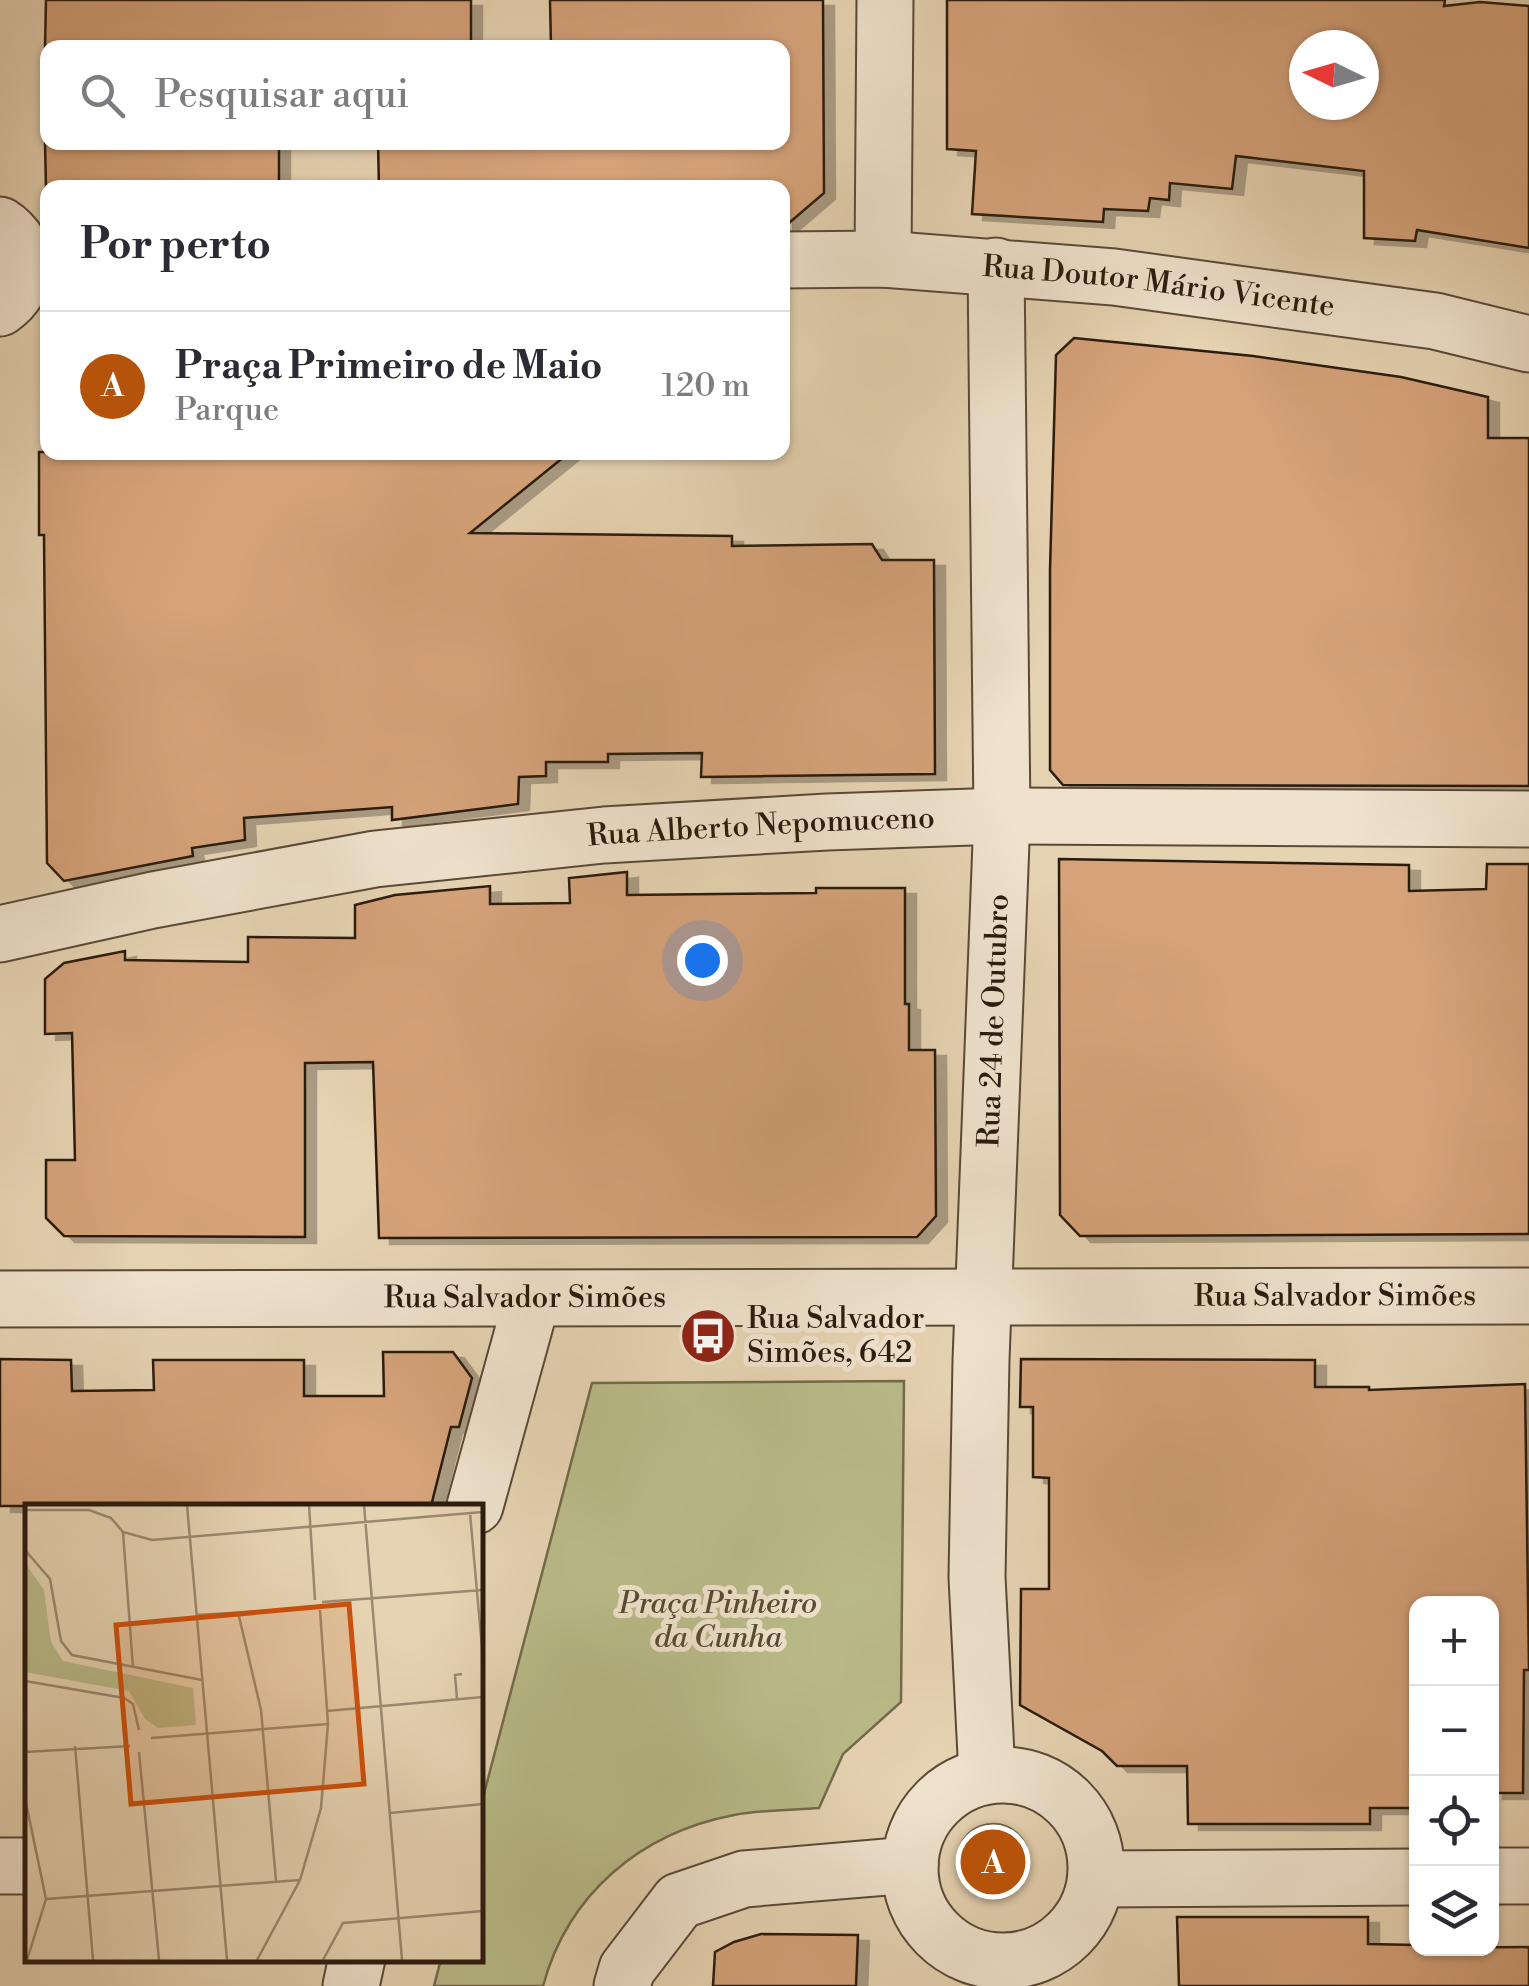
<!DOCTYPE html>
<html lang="pt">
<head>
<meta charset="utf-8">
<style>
  :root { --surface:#fff; --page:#f2f2f3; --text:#2b2b33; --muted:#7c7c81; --line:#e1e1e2; --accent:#b45309 }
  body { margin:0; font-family:"Libre Bodoni",serif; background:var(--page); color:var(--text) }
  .controls { position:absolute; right:30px; bottom:30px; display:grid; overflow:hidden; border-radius:20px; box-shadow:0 2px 8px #0004 }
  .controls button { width:90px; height:90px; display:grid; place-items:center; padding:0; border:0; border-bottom:2px solid var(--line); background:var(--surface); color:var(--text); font:50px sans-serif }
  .compass { position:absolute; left:1289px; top:30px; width:90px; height:90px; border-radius:50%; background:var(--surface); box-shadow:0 2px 8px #0004; rotate:275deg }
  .you { position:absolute; left:702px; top:960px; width:35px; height:35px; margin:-25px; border:8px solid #fff; border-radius:50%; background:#1a73e8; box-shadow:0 0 0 15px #1a73e833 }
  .badge { display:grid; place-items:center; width:65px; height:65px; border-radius:50%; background:var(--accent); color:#fff; font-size:32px; font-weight:700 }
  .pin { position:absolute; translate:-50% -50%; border:5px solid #fff; box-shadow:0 2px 10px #0006 }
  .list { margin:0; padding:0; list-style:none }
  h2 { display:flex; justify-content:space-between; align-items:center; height:130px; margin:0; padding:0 40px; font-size:42px }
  h2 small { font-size:32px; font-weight:400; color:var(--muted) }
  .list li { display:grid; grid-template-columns:65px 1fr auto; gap:30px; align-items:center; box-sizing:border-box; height:150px; padding:0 40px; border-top:2px solid var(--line) }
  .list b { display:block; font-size:38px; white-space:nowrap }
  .list p { margin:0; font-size:32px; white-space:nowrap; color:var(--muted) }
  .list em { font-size:32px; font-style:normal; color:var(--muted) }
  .icon { flex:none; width:55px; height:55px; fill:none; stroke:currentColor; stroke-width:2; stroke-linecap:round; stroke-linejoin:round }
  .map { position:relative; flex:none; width:1529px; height:1986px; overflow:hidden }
  .search { position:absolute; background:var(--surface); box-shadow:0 2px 8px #0004; left:40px; top:40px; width:750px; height:110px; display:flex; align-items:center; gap:25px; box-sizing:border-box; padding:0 35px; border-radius:20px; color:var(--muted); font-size:38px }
  .panel { position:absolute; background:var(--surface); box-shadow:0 2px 8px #0004; left:40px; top:180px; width:750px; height:280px; border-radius:20px }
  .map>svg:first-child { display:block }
  .green { fill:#b9bb89; stroke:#726b4c; stroke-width:2.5 }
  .building { fill:#d5a27a; stroke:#2a1b0e; stroke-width:2.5; fill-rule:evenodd; filter:url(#shadow) }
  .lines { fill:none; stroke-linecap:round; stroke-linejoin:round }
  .street-casing { stroke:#594937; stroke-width:59 }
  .street { stroke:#efe2cd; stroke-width:55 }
  .labels { text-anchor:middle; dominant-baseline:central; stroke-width:10; stroke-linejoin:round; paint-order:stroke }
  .street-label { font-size:30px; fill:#2a1b0e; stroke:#efe2cd }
  .poi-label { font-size:30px; fill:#2a1b0e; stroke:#efe2cd; text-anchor:start }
  .park-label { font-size:30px; font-style:italic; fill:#554b33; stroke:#efe2cd }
  .inset-road { fill:none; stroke:#9b8970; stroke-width:2.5 }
  .view { fill:#cc500c; fill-opacity:0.15; stroke:#cc500c; stroke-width:5 }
  .inset-edge { fill:none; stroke:#2a1b0e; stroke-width:5 }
</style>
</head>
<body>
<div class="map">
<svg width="1529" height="1986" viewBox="0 0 1529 1986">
  <defs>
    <filter id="shadow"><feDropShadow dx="11" dy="6" stdDeviation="0" flood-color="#0004"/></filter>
  </defs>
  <rect width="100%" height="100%" fill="#e6d3b2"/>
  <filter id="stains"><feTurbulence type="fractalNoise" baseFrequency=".002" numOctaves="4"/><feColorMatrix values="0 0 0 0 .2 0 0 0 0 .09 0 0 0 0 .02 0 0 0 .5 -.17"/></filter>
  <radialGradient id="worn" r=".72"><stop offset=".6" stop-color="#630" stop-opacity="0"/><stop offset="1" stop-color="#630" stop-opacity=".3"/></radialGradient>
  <!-- green -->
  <path class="green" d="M904 1381 901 1702 843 1754 819 1808C791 1810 761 1810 734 1815 640 1833 568 1894 543 1986H434L441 1959 480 1958V1809L592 1383Z
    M958 1859a35 35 0 1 1 70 0a35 35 0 1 1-70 0Z"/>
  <!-- building -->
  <path class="building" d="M46 0H471V48H45Z
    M550 0H823L824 193 782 229V188H379L378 142H782V48H551Z
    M947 0H1445L1444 6 1480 2 1529 6V248L1417 230 1415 241 1364 238V171L1236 156 1232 189 1170 183 1169 200 1150 198 1148 211 1104 209 1103 222 972 214 976 151 947 149ZM1304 45H1364V105H1304Z
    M45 142H279V188H46Z
    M1074 338 1253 356 1401 377 1488 397V438H1529V786L1063 785 1050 770V570L1056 355Z
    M39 452H570L470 533 732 536V546L872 544 882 560H934L935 774 701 777 702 753 608 754V762H546V776L519 777 518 804 392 820V807L244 818 245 840 192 848 193 856 64 881 47 863 44 535H39Z
    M1059 859 1409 865V891L1486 889 1487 864H1529V1234L1080 1236 1060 1215Z
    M627 872V895L816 893V888H905V1004H909V1050H935L936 1216 917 1237 379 1238 373 1062 305 1063V1237L64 1236 46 1218V1160H75L72 1033 45 1034V979L64 963 125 951V960L248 962V937L355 938V905L395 895 490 886V904L570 903 569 878Z
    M383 1352H453L472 1378 459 1427H451L431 1506H0V1359L71 1360 72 1391 154 1390 153 1360H304V1396H384Z
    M1021 1359 1315 1360V1387H1369V1390L1525 1384 1529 1670H1524L1523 1793H1492V1604H1416V1808H1370V1824H1188L1187 1766H1117L1102 1751 1020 1705 1021 1589H1049V1478L1033 1477V1407H1020Z
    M1177 1917H1368V1944L1416 1945V1948L1529 1947V1986H1179Z
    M761 1934 858 1935 856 1986H713L715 1952 734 1942Z"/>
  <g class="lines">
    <!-- street casing -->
    <g class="street-casing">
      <g id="street">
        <path d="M0 225C33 246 32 286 0 308"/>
        <path d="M883 259 885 0"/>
        <path id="s1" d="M782 260 883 259 1114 277 1435 321 1529 344"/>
        <path id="s2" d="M0 934 153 900 375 859 604 835 827 822 1002 816 1529 819"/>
        <path id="s3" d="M0 1299 1529 1296"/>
        <path d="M475 1506 532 1299"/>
        <path id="s4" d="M987 1775 977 1577 981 1360 1002 816 996 266"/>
        <circle cx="1003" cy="1868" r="93"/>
        <path d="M0 1866H28"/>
        <path d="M1492 1876H1529"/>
        <path d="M1096 1879 1416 1877"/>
        <path d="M351 1986 357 1958"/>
        <path d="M622 1986 627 1969 679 1901 744 1879 910 1865"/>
      </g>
    </g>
    <!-- street -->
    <use href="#street" class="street"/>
  </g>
  <!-- icons -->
  <defs>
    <g id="bus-disc" transform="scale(2.875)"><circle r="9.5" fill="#8f2418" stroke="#efe2cd"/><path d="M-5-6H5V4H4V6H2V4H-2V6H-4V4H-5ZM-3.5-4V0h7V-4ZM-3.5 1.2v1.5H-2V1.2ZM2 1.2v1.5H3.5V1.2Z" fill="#fff"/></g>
  </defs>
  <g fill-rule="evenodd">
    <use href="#bus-disc" x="708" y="1336"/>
  </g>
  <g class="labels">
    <!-- street labels -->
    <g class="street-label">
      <text stroke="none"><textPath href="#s1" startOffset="378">Rua Doutor Mário Vicente</textPath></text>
      <text stroke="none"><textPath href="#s2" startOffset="770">Rua Alberto Nepomuceno</textPath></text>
      <text stroke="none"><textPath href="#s4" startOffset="755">Rua 24 de Outubro</textPath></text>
      <text stroke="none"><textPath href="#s3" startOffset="1335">Rua Salvador Simões</textPath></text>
      <text stroke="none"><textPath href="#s3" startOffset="525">Rua Salvador Simões</textPath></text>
    </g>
    <!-- poi labels -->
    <g class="poi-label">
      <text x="747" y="1319">Rua Salvador<tspan x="747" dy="34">Simões, 642</tspan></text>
    </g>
    <!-- park labels -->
    <g class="park-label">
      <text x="718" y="1604">Praça Pinheiro<tspan x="718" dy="34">da Cunha</tspan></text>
    </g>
  </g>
  <!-- overview -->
  <g transform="translate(25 1504)">
    <rect width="458" height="458" fill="#e6d3b2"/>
    <path d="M0 59 19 86 26 138 38 157 168 184 171 221 133 224 120 215 104 187 0 168Z" fill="#b9bb89"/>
    <path class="inset-road" d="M162 1 202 456M284 1 290 96M339 1 377 456M0 6H64L86 14 98 28 127 36 458 8M445 9 458 155M98 28 108 164M0 46 25 75 36 137 47 151 177 176M297 98 458 86M213 108 236 206 251 377M171 111 288 104M0 177 99 194 108 200 114 226M432 195 430 171 437 170M302 207 458 193M126 234 303 220M50 242 68 456M0 248 105 242M114 248 134 456M0 294 21 395 2 456M365 309 458 300M21 395 275 376M232 456 275 376 296 304 303 220 295 106M298 456 318 419 458 407"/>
    <path class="view" d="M324 100 339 280 106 300 91 121Z"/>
    <rect width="458" height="458" class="inset-edge"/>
  </g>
  <rect width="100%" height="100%" filter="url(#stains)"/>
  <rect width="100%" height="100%" fill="url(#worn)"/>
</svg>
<div class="controls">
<button>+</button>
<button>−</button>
<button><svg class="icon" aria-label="locate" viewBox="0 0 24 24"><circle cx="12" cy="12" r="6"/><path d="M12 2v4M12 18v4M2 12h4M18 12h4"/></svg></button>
<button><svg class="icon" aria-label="layers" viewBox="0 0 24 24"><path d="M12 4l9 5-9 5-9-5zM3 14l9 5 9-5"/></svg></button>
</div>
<svg class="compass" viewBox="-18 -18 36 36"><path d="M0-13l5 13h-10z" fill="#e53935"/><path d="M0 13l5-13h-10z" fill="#7c7c81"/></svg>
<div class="you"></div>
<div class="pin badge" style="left:993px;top:1862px">A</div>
<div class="search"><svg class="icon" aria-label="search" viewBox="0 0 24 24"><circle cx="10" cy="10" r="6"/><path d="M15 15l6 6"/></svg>Pesquisar aqui</div>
<section class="panel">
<h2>Por perto<small></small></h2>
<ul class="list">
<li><span class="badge">A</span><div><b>Praça Primeiro de Maio</b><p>Parque</p></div><em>120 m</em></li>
</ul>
</section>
</div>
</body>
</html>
